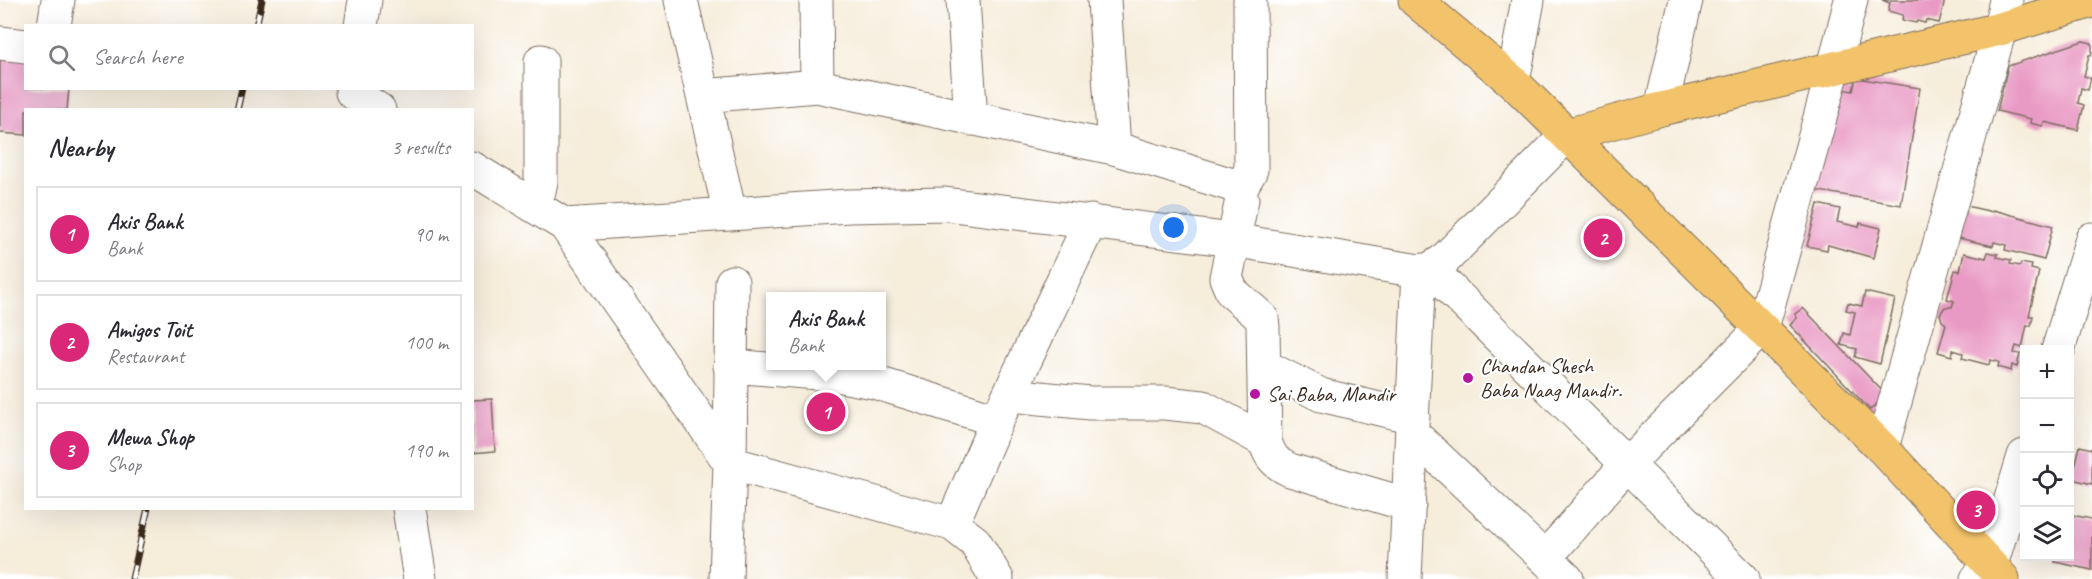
<!DOCTYPE html>
<html lang="en">
<head>
<meta charset="utf-8">
<style>
  :root { --surface:#fff; --page:#f2f2f3; --text:#2b2b33; --muted:#7c7c81; --line:#e1e1e2; --accent:#db2777 }
  body { margin:0; font-family:Caveat,sans-serif; background:var(--page); color:var(--text) }
  .controls { position:absolute; right:18px; bottom:18px; display:grid; overflow:hidden; border-radius:0px; box-shadow:0 6px 24px #0002 }
  .controls button { width:54px; height:54px; display:grid; place-items:center; padding:0; border:0; border-bottom:2px solid var(--line); background:var(--surface); color:var(--text); font:30px sans-serif }
  .you { position:absolute; left:1174px; top:228px; width:21px; height:21px; margin:-15px; border:4px solid #fff; border-radius:50%; background:#1a73e8; box-shadow:0 0 0 9px #1a73e833 }
  .badge { display:grid; place-items:center; width:39px; height:39px; border-radius:50%; background:var(--accent); color:#fff; font-size:20px; font-weight:700 }
  .pin { position:absolute; translate:-50% -50%; border:3px solid #fff; box-shadow:0 2px 6px #0006 }
  .popup { position:absolute; left:766px; top:292px; width:120px; height:78px; box-sizing:border-box; display:grid; place-content:center; border-radius:0px; background:var(--surface); filter:drop-shadow(0 2px 4px #0005); font-size:20px; white-space:nowrap; color:var(--muted) }
  .popup b { font-size:22px; color:var(--text) }
  .popup::after { content:''; position:absolute; left:50%; top:100%; margin-left:-12px; border:12px solid transparent; border-top-color:var(--surface) }
  .list { margin:0; padding:0; list-style:none }
  h2 { display:flex; justify-content:space-between; align-items:center; height:78px; margin:0; padding:0 24px; font-size:26px }
  h2 small { font-size:20px; font-weight:400; color:var(--muted) }
  .list li { display:grid; grid-template-columns:39px 1fr auto; gap:18px; align-items:center; box-sizing:border-box; height:96px; margin:0 12px 12px; padding:0 12px; border:2px solid var(--line); border-radius:0px }
  .list b { display:block; font-size:22px; white-space:nowrap }
  .list p { margin:0; font-size:20px; white-space:nowrap; color:var(--muted) }
  .list em { font-size:20px; font-style:normal; color:var(--muted) }
  .icon { flex:none; width:33px; height:33px; fill:none; stroke:currentColor; stroke-width:2; stroke-linecap:round; stroke-linejoin:round }
  .map { position:relative; flex:none; width:2092px; height:579px; overflow:hidden }
  .search { position:absolute; background:var(--surface); box-shadow:0 6px 24px #0002; left:24px; top:24px; width:450px; height:66px; display:flex; align-items:center; gap:15px; box-sizing:border-box; padding:0 21px; border-radius:0px; color:var(--muted); font-size:22px }
  .panel { position:absolute; background:var(--surface); box-shadow:0 6px 24px #0002; left:24px; top:108px; width:450px; height:402px; border-radius:0px }
  .map>svg:first-child { display:block }
  .building { fill:#e99ac4 }
  .lines { fill:none; stroke-linecap:round; stroke-linejoin:round }
  .minor-casing { stroke:#7c6e60; stroke-width:35 }
  .major-casing { stroke:#7c6e60; stroke-width:35 }
  .minor { stroke:#fff; stroke-width:33 }
  .major { stroke:#f2c36a; stroke-width:33 }
  .rail-casing { stroke:#3b2a1e; stroke-width:7 }
  .rail { stroke:#fff; stroke-width:4.5; stroke-dasharray:14; stroke-linecap:butt }
  .poi-dot { fill:#b5179e; stroke:#fff; stroke-width:2 }
  .labels { text-anchor:middle; dominant-baseline:central; stroke-width:4.5; stroke-linejoin:round; paint-order:stroke }
  .poi-label { font-size:21px; fill:#3b2a1e; stroke:#fff; text-anchor:start }
</style>
</head>
<body>
<div class="map">
<svg width="2092" height="579" viewBox="0 0 2092 579">
  <rect width="100%" height="100%" fill="#fff"/>
  <filter id="ink" filterUnits="userSpaceOnUse"><feTurbulence type="fractalNoise" baseFrequency=".0167" numOctaves="2"/><feDisplacementMap in="SourceGraphic" scale="12" xChannelSelector="R" yChannelSelector="G"/><feConvolveMatrix kernelMatrix="1 2 1 2 8 2 1 2 1" color-interpolation-filters="sRGB"/></filter>
  <filter id="wash" filterUnits="userSpaceOnUse"><feTurbulence type="fractalNoise" baseFrequency=".008" numOctaves="4" result="noise"/><feDisplacementMap in="SourceGraphic" scale="24" xChannelSelector="R" yChannelSelector="G"/><feGaussianBlur stdDeviation="1.35" result="paint"/><feColorMatrix in="noise" values="0 0 0 0 0 0 0 0 0 0 0 0 0 0 0 0 0 1.4 0 .05"/><feComposite in="paint" operator="in"/></filter>
  <g filter="url(#wash)">
    <rect width="100%" height="100%" fill="#f6eddb"/>
    <g id="blocks">
      <!-- building -->
      <path class="building" d="M1882 0H1945L1939 23 1926 20 1925 23 1917 21 1916 23 1902 20 1903 15 1888 11 1890 3Z
        M2083 41 2092 43V52L2091 55H2089L2084 76 2091 78 2088 90 2081 88 2078 103 2084 105 2078 130 2044 122 2043 126 2030 123 2031 119 1997 111 2008 66Z
        M0 48 26 50V88H69L67 110H26V135L0 133Z
        M1856 78 1920 88 1901 205 1813 190 1830 87 1853 91Z
        M1818 204 1840 209 1837 222 1859 227 1860 223 1881 228 1874 258 1828 245 1827 250 1807 246Z
        M1962 205 1993 212V210L2053 226 2044 260 2005 250 2006 245 1994 242 1993 246 1954 237Z
        M1988 252 1998 254 1997 257 2011 260 2010 264 2020 266 2021 263 2032 265 2031 269 2039 271 2029 316H2033L2031 326 2027 325 2022 348 2016 346 2014 353 2020 354 2017 367 2012 365 2011 371 1998 367 1999 362 1990 360 1989 365 1962 358 1963 353 1953 350 1952 356 1938 352 1946 324 1942 321 1940 314 1945 307H1952L1954 301 1947 299 1955 270 1960 271 1964 253 1986 258Z
        M1865 292 1895 299 1880 364 1855 357 1857 349 1841 345 1844 333 1850 335 1855 312 1846 310 1848 303 1862 306Z
        M1803 308 1886 395 1870 410 1790 325 1797 318 1795 314Z
        M492 399 495 451 472 453V400Z
        M2080 446 2092 449V484L2072 479Z
        M2072 515 2092 519V570L2055 562 2057 556H2070V528Z"/>
    </g>
  </g>
  <g filter="url(#ink)">
    <use href="#blocks" fill-opacity="0" stroke="#7c6e60" stroke-width="1.5"/>
    <g class="lines">
      <!-- minor casing -->
      <g class="minor-casing">
        <path id="minor" d="M681 0 730 214
          M816 0 817 86 1114 148 1232 185 1239 191 1242 199 1226 278 1232 292 1262 318 1263 327 1265 441C1270 457 1275 463 1290 470L1409 505
          M963 0 971 119
          M1104 0 1114 148
          M54 26 58 0
          M361 26 365 0
          M0 43 26 46
          M1513 82 1528 0
          M352 92 379 110
          M703 96 817 86
          M1661 109 1686 0
          M472 168 565 225 730 463 952 524 975 542 997 579
          M1239 191 1251 170 1250 0
          M532 205 539 191 541 181V61
          M565 225 849 206 945 204 1233 240 1419 271 1430 269 1443 261 1567 135
          M1430 269 1743 579
          M2058 350 2092 239
          M730 366 830 374 874 382 997 420
          M1264 366 1321 395 1413 417
          M1010 395 1090 403H1165L1203 407 1265 441
          M1413 434 1567 579
          M1882 448 2000 29 2006 0
          M409 508 420 579
          M952 524 997 420 1091 221
          M1545 558 1628 463 1762 328 1834 67 1851 0
          M726 579 730 463 732 282
          M1405 579 1419 271
          M1977 579 1991 565 2024 456"/>
      </g>
      <!-- major casing -->
      <g class="major-casing">
        <path id="major" d="M1415 0 1513 82 1567 135 1882 448 2003 579
          M1567 135 1661 109 2000 29 2092 1"/>
      </g>
      <!-- minor -->
      <use href="#minor" class="minor"/>
      <!-- major -->
      <use href="#major" class="major"/>
      <!-- rail casing -->
      <g class="rail-casing">
        <path id="rail" d="M256 26 262 0
          M237 110 242 88
          M132 579 148 508"/>
      </g>
      <!-- rail -->
      <use href="#rail" class="rail"/>
    </g>
  </g>
  <!-- markers -->
  <g class="poi-dot">
    <circle cx="1468" cy="378" r="6"/>
    <circle cx="1255" cy="394" r="6"/>
  </g>
  <g class="labels">
    <!-- poi labels -->
    <g class="poi-label">
      <text x="1480" y="366">Chandan Shesh<tspan x="1480" dy="24">Baba Naag Mandir.</tspan></text>
      <text x="1267" y="394">Sai Baba, Mandir</text>
    </g>
  </g>
</svg>
<div class="controls">
<button>+</button>
<button>−</button>
<button><svg class="icon" aria-label="locate" viewBox="0 0 24 24"><circle cx="12" cy="12" r="6"/><path d="M12 2v4M12 18v4M2 12h4M18 12h4"/></svg></button>
<button><svg class="icon" aria-label="layers" viewBox="0 0 24 24"><path d="M12 4l9 5-9 5-9-5zM3 14l9 5 9-5"/></svg></button>
</div>
<div class="you"></div>
<div class="pin badge" style="left:826px;top:412px">1</div>
<div class="popup"><b>Axis Bank</b>Bank</div>
<div class="pin badge" style="left:1603px;top:238px">2</div>
<div class="pin badge" style="left:1976px;top:510px">3</div>
<div class="search"><svg class="icon" aria-label="search" viewBox="0 0 24 24"><circle cx="10" cy="10" r="6"/><path d="M15 15l6 6"/></svg>Search here</div>
<section class="panel">
<h2>Nearby<small>3 results</small></h2>
<ul class="list">
<li><span class="badge">1</span><div><b>Axis Bank</b><p>Bank</p></div><em>90 m</em></li>
<li><span class="badge">2</span><div><b>Amigos Toit</b><p>Restaurant</p></div><em>100 m</em></li>
<li><span class="badge">3</span><div><b>Mewa Shop</b><p>Shop</p></div><em>190 m</em></li>
</ul>
</section>
</div>
</body>
</html>
